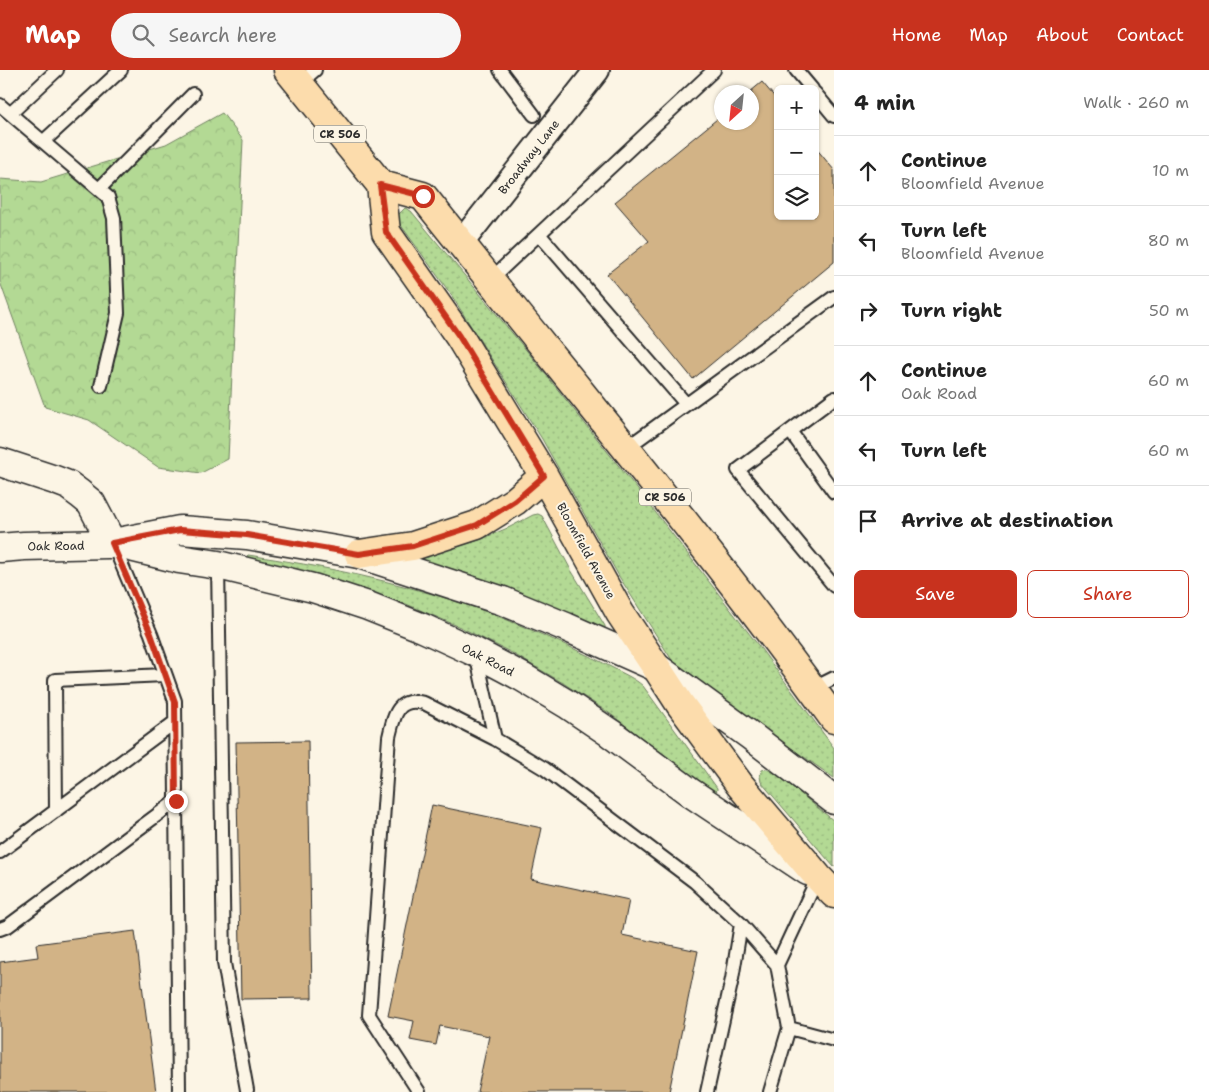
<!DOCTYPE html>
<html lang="en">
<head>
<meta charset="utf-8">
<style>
  :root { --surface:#fff; --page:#f6f6f6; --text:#222; --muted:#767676; --line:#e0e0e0; --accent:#c8321e }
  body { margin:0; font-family:"Shantell Sans",sans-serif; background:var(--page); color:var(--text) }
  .controls { position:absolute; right:15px; top:15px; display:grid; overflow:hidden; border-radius:8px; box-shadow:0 1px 4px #0004 }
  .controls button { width:45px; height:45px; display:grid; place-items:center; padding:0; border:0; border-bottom:1px solid var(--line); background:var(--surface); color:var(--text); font:25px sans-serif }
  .compass { position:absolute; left:714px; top:15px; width:45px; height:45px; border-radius:50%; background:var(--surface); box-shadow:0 1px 4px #0004; rotate:207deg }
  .stop { position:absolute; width:15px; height:15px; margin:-11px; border:4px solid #c8321e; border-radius:50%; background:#fff }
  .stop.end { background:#c8321e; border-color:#fff; box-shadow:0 1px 5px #0008 }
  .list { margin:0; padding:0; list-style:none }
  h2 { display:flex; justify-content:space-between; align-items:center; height:65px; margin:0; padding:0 20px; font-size:21px }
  h2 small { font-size:16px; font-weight:400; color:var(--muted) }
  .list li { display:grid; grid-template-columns:32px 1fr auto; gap:15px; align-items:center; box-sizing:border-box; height:70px; padding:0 20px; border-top:1px solid var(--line) }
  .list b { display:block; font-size:19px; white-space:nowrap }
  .list p { margin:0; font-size:16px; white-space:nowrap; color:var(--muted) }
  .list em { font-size:16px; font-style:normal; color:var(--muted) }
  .actions { display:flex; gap:10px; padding:15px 20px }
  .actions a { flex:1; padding:11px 0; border:1px solid var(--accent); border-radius:8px; text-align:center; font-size:18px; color:var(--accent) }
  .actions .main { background:var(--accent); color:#fff }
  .icon { flex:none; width:28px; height:28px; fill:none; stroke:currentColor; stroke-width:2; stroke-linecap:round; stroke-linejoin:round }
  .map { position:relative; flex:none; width:834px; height:1022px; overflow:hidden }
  header { display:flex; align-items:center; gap:30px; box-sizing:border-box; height:70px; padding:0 25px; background:var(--accent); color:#fff }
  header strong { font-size:24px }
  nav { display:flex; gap:28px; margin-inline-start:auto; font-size:18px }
  .search { width:350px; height:45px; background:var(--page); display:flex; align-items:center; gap:12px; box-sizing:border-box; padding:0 18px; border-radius:28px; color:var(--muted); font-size:19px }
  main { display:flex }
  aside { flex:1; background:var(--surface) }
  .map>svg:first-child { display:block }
  .grass { fill:url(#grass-dots); stroke:#6f8260 }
  .forest { fill:url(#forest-crowns); stroke:#6f8260 }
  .building { fill:#d2b386; stroke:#2b2b2b }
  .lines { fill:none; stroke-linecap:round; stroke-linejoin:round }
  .lane-casing { stroke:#2b2b2b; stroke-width:16 }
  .street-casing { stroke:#2b2b2b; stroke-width:28 }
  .secondary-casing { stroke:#2b2b2b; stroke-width:31 }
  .primary-casing { stroke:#2b2b2b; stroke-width:31 }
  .lane { stroke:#fcf5e5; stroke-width:12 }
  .street { stroke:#fcf5e5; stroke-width:24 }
  .secondary { stroke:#fcf5e5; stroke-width:28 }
  .primary { stroke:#fcdcac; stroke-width:28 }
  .route { stroke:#c8321e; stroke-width:6 }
  .labels { text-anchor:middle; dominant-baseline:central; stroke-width:4; stroke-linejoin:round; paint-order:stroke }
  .shield { fill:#fcf5e5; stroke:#6a6863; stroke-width:1 }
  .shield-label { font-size:11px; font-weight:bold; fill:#2b2b2b }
  .street-label { font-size:12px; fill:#2b2b2b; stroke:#fcf5e5 }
</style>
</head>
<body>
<header>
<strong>Map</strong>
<div class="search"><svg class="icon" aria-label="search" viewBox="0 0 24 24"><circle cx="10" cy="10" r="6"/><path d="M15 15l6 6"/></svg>Search here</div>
<nav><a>Home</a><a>Map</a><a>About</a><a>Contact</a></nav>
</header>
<main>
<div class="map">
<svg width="834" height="1022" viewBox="0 0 834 1022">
  <defs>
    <pattern id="grass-dots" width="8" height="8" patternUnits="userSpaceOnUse" patternTransform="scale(1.25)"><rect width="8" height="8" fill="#b3d994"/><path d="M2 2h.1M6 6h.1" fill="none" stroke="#9aba80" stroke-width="1.8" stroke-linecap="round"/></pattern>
    <pattern id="forest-crowns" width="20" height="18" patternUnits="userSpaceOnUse" patternTransform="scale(1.25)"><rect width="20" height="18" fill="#b3d994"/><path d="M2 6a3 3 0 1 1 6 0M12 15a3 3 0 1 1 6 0" fill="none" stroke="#9aba80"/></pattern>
  </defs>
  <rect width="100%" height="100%" fill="#fcf5e5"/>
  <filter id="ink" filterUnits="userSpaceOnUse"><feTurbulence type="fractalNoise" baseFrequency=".02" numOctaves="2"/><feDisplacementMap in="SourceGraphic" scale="10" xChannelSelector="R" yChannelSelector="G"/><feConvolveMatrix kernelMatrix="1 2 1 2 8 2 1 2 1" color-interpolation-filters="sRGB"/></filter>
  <g filter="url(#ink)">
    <!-- grass -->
    <path class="grass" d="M405 138 411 141 527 281 642 425 758 575 834 678V708L677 598 620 508 542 369 450 223 400 154 397 146Z
      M538 444 542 446 571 500 605 556V560L416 492 415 486 447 480 479 470 510 457 533 445Z
      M248 485C322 496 396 511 467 535 501 546 533 561 566 575 582 583 598 590 613 598 624 604 634 608 643 616L717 718V720L715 722 712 721 609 643 563 613 510 582 460 557 406 534 347 515 288 498 250 491 247 490 246 487Z
      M766 699 774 702 834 751V797L761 712 760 706 762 700Z"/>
    <!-- forest -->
    <path class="forest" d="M222 43 243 70 228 389 201 403 158 397 89 350 45 337 0 212V109L41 112 166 74Z"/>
    <!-- building -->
    <path class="building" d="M762 12 778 31V146H815V77L834 100V192L693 309 607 204 649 171 615 132 722 45V52H752V22H750Z
      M308 671 312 928 241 929 236 672Z
      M432 735 542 758 531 809 629 830 622 865 698 881 669 1022H477L489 966 440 956 436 975 410 970 414 951 388 946Z
      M135 861 156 1022H0V892L38 887 36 874Z"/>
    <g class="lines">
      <!-- lane casing -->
      <g class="lane-casing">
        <path id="lane" d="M500 0 534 45
          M796 0 812 19
          M299 14 315 0
          M815 23 834 46
          M0 35 108 127 114 148 118 243 101 316
          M11 43 57 0
          M44 71 121 0
          M99 119 193 24
          M539 164 686 334
          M490 210 714 0
          M834 328 738 400 834 516
          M790 361 834 422
          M625 379 834 227
          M113 474 151 564 175 631 179 1022
          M218 495 224 893 247 1020
          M476 584 495 669
          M812 619 834 608
          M56 741 55 610 165 605
          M0 782 175 652
          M0 859 8 856 176 731
          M777 895 818 807
          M419 1022 369 945 389 667C394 646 397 626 424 633L495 669 545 699 695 812 741 854 777 895 789 958 834 970
          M707 1022 732 909 741 854
          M770 1022 789 958"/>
      </g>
      <!-- street casing -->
      <g class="street-casing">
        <path id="street" d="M461 173 597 0"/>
      </g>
      <!-- secondary casing -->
      <g class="secondary-casing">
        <path id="secondary" d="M0 392 55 410 68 415 80 424 91 433 112 473
          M122 475 179 489 218 495 313 518 368 536 423 558 475 582 522 607 567 634 610 663 691 723 808 801
          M0 478 24 476 108 474 180 460 247 465 359 484 503 531 566 557 656 597 751 666 834 730"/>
      </g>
      <!-- primary casing -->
      <g class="primary-casing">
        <path id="primary" d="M288 0 381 115 386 162 459 266 544 406 620 543 656 597 680 634 740 715 818 807 834 824
          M381 115 423 126C561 300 704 469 834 649
          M359 484 413 476 477 455 515 431 544 406"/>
      </g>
      <!-- lane -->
      <use href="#lane" class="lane"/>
      <!-- street -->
      <use href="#street" class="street"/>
      <!-- secondary -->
      <use href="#secondary" class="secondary"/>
      <!-- primary -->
      <use href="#primary" class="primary"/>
    </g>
  </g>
  <g class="lines" filter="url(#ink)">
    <!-- route -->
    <path class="route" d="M176 731 175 632 151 564 112 473 180 460 247 465 359 484 413 476 477 455 515 431 544 406 459 266 386 162 380 115 423 126"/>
  </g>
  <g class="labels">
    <!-- shield labels -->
    <g class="shield">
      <rect x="314" y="55.5" width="52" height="17" rx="4"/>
      <rect x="639" y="418.5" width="52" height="17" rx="4"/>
    </g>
    <g class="shield-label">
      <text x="340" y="64">CR 506</text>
      <text x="665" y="427">CR 506</text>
    </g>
    <!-- street labels -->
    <g class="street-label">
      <text transform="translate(529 87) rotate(-52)">Broadway Lane</text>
      <text transform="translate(56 476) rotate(-1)">Oak Road</text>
      <text transform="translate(586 481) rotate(61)">Bloomfield Avenue</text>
      <text transform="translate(488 590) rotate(27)">Oak Road</text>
    </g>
  </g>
</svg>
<div class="controls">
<button>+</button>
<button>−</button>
<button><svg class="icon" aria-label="layers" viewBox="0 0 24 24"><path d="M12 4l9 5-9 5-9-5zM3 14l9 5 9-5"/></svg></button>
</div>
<svg class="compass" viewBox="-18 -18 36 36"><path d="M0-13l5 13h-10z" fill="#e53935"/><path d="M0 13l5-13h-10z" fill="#767676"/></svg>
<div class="stop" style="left:423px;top:126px"></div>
<div class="stop end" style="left:176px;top:731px"></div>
</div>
<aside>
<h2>4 min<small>Walk · 260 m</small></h2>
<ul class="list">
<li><svg class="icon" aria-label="ahead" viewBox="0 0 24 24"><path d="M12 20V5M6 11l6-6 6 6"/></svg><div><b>Continue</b><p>Bloomfield Avenue</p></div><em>10 m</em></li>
<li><svg class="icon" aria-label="left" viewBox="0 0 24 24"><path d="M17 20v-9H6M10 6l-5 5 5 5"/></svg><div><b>Turn left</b><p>Bloomfield Avenue</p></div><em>80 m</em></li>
<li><svg class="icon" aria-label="right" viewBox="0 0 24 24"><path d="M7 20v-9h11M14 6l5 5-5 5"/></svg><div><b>Turn right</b></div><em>50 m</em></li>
<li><svg class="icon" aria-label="ahead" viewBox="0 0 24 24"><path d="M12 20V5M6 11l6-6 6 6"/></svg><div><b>Continue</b><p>Oak Road</p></div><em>60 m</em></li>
<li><svg class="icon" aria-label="left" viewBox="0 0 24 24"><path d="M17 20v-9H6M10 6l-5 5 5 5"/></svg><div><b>Turn left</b></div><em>60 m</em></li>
<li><svg class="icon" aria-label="arrive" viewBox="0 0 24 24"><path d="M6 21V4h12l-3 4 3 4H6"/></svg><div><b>Arrive at destination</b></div></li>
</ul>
<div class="actions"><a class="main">Save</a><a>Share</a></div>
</aside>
</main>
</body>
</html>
